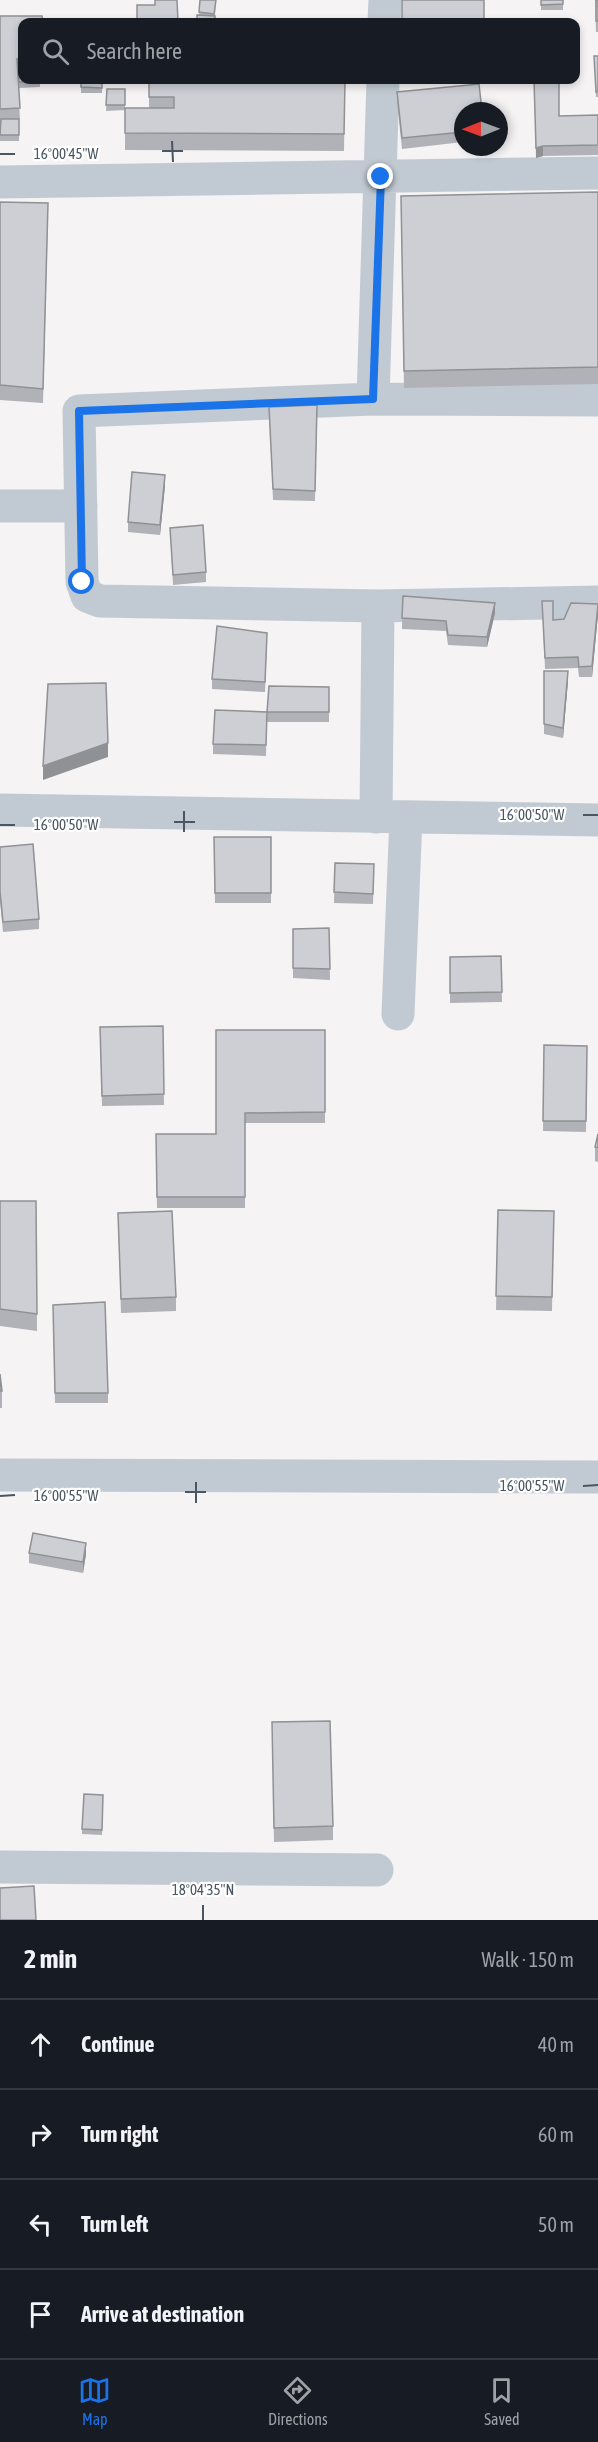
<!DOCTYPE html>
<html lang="en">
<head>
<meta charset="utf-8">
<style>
  :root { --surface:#171b24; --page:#20242c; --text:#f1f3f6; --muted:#9ea1a6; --line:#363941; --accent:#1a73e8 }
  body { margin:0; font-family:"Asap Condensed",sans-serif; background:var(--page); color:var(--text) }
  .compass { position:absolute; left:454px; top:102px; width:54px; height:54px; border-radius:50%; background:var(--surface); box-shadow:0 3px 9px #0003; rotate:269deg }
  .stop { position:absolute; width:18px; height:18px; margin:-14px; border:4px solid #1a73e8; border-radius:50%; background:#fff }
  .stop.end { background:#1a73e8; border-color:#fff; box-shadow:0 2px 6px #0008 }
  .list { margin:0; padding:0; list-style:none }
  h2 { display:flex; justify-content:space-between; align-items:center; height:78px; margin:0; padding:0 24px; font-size:26px }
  h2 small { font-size:20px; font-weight:400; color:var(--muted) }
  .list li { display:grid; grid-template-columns:39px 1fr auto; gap:18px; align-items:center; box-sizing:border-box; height:90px; padding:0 24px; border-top:2px solid var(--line) }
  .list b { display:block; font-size:22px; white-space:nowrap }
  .list em { font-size:20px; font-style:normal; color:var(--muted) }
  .icon { flex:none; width:33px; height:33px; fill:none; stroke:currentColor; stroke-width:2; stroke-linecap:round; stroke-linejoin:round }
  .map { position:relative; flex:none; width:598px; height:1920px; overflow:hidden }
  .search { position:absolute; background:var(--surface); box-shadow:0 3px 9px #0003; left:18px; right:18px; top:18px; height:66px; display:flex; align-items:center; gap:15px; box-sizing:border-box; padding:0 21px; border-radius:12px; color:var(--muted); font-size:22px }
  .sheet { height:438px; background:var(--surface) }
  nav { display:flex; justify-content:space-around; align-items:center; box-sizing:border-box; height:84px; border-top:2px solid var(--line); background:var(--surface); font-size:16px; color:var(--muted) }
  nav a { display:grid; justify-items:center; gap:3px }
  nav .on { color:var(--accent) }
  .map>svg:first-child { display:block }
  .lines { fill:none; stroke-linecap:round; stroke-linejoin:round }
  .street { stroke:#c1cad2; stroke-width:33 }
  .wall { fill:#b0b2b7 }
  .shaded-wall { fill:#909195 }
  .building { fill:#cdcfd5; stroke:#909195; stroke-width:1.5 }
  .route { stroke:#1a73e8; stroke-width:8 }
  .ticks { fill:none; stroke:#4a5661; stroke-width:2 }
  .ticks-label { font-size:15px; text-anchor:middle; fill:#4a5661; stroke:#fff; stroke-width:4.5; stroke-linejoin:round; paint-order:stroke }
</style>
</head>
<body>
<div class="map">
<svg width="598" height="1920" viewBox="0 0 598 1920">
  <rect width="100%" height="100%" fill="#f5f3f3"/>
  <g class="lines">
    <!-- street -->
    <path class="street" d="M384 22 385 0
      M383 80 373 399 598 400
      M0 182 598 173
      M373 399 79 411 82 582 87 596 100 601 378 606 598 602
      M0 506H81
      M0 810 598 820
      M376 817 378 606
      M398 1014 406 817
      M0 1475 598 1477
      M0 1867 377 1870"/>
  </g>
  <!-- wall -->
  <path class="wall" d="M200 0H216L215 16 199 15Z
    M541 0H563V10H541Z
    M595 0H598V32H596Z
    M0 16 22 22V80H40V87L19 88 18 69H17L20 119H12H19V141H0Z
    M594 56H598V97H596Z
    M81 80H102V93H81Z
    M149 80H345L344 151 125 150V108H149Z
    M534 80 559 116 598 115V155L543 156 536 158Z
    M107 89H125V110L106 111Z
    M397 92 463 111V142L402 149 397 102Z
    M598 192V384L404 388 401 196Z
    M0 202 48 217 43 403 0 400Z
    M317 405 315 501 273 500 269 407Z
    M165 486 160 535 128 532V522Z
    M170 528 206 572V582L173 585Z
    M542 601 553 620 564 619 598 604V615L592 677H579L578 668 545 669Z
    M495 613 487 647 448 645 446 631 402 629V618Z
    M267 643 265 692 212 689V679Z
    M544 671 568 681 563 738 544 734Z
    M329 687V722H267V712Z
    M267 712 266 756 213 754V744Z
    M214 837H271V903H215Z
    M0 847 39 919V929L3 932 0 901Z
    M335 863 374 864 373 904 334 903Z
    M329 928 330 980 293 978V929Z
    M501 956 502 1002 450 1003V957Z
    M163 1026 164 1105 102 1106 100 1028Z
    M325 1030V1123H245V1208H157L156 1134H216Z
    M544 1045 587 1046 586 1132 543 1131Z
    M598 1134V1162L595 1161V1147Z
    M0 1201H36L37 1331 0 1326Z
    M498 1210 554 1211 552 1311 496 1310Z
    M118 1213 176 1297V1311L121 1313Z
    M53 1305 108 1393V1403H55Z
    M0 1374 2 1391V1408H0Z
    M29 1553 86 1554 83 1573 29 1563Z
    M272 1722 333 1826V1840L274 1842Z
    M103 1795 102 1835 82 1834V1829Z"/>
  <!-- shaded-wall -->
  <path class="shaded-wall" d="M543 146V156L536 158V148Z
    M165 475V486L160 535V525Z
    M495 603V613L487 647V637Z
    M598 605V615L592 677V666Z
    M568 671V681L563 738V728Z
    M108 743V757L43 780V766Z
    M86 1543V1554L83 1573V1562Z"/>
  <!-- building -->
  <path class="building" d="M155 0H177L178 22H137V5H155Z
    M200 0H216L214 14 199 12Z
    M402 0H484V22H402Z
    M541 0H563V4L541 5Z
    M596 0H598V21H596Z
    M197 15 215 16V22H197Z
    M0 16H42L43 22H22V59H17L20 108 0 109Z
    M594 56H598V91L596 92Z
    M18 68H22V80H40V81L19 82Z
    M81 80H102V88L81 87Z
    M149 80H345L344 134 125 133V108H174V97H149Z
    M534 80H559V116L598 115V145L543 146 536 148Z
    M479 84 482 111H463V132L402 138 397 92Z
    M107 89H125V105H106Z
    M1 119H19V135H0Z
    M598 192V367L404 371 401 196Z
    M0 202 48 203 43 389 0 385Z
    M317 405 315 491 273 489 269 407Z
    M132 472 165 475 160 525 128 522Z
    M203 525 206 572 173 575 170 528Z
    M403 596 495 603 487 637 448 635 446 621 402 618Z
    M542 601H553V620L564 619 571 603 598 604 592 666 579 667 578 657 545 658Z
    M217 626 267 633 265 682 212 679Z
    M544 671H568L563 728 544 724Z
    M106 683 108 743 43 766 48 684Z
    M269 686 329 687V712H267Z
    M215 710 267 712 266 745 213 744Z
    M214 837H271V893H215Z
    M33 844 39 919 3 922 0 891V847Z
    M335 863 374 864 373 894 334 892Z
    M329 928 330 969 293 968V929Z
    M501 956 502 992 450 993V957Z
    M163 1026 164 1094 102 1096 100 1027Z
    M216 1030H325V1112L245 1113V1197H157L156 1134H216Z
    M544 1045 587 1046 586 1121H543Z
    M598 1134V1148L595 1147Z
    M0 1201H36L37 1314 0 1309Z
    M498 1210 554 1211 552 1297 496 1296Z
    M172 1211 176 1297 121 1299 118 1213Z
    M105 1302 108 1393H55L53 1305Z
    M0 1374 2 1391H0Z
    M33 1533 86 1543 83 1562 29 1553Z
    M330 1721 333 1826 274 1828 272 1722Z
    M84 1794 103 1795 102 1830 82 1829Z
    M34 1886 36 1920H0V1888Z"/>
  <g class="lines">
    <!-- route -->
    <path class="route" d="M82 582 79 411 373 399 381 177"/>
  </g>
  <!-- ticks -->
  <path class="ticks" d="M172 141 173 162M162 151H183M0 154H15M184 811V832M583 815H598M174 822H195M0 825H15M196 1482V1503M583 1486 598 1485M185 1492H206M0 1496 15 1495M203 1905V1920"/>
  <g class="ticks-label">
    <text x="66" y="159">16°00'45"W</text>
    <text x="532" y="820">16°00'50"W</text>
    <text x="66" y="830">16°00'50"W</text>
    <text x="532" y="1491">16°00'55"W</text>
    <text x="66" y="1501">16°00'55"W</text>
    <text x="203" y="1895">18°04'35"N</text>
  </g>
</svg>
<svg class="compass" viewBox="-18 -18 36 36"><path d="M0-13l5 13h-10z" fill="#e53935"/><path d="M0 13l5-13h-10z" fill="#9ea1a6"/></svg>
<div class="stop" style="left:82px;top:582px"></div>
<div class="stop end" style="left:381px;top:177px"></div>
<div class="search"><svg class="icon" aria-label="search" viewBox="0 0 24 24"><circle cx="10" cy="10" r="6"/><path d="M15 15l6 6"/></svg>Search here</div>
</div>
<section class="sheet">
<h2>2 min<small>Walk · 150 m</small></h2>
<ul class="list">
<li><svg class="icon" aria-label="ahead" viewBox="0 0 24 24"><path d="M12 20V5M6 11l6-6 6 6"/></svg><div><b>Continue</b></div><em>40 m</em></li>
<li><svg class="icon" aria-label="right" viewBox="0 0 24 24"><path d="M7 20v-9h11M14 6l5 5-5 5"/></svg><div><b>Turn right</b></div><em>60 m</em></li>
<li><svg class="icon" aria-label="left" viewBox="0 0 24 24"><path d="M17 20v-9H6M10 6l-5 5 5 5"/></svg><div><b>Turn left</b></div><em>50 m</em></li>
<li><svg class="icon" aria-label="arrive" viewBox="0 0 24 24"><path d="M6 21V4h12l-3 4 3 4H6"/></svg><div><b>Arrive at destination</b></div></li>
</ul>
</section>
<nav>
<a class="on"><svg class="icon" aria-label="map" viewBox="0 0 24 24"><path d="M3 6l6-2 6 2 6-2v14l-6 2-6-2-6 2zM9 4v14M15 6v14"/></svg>Map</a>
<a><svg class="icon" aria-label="directions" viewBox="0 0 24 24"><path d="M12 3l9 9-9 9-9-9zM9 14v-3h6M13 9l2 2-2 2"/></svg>Directions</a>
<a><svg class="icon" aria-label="saved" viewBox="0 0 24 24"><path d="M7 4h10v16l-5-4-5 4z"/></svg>Saved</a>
</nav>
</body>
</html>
